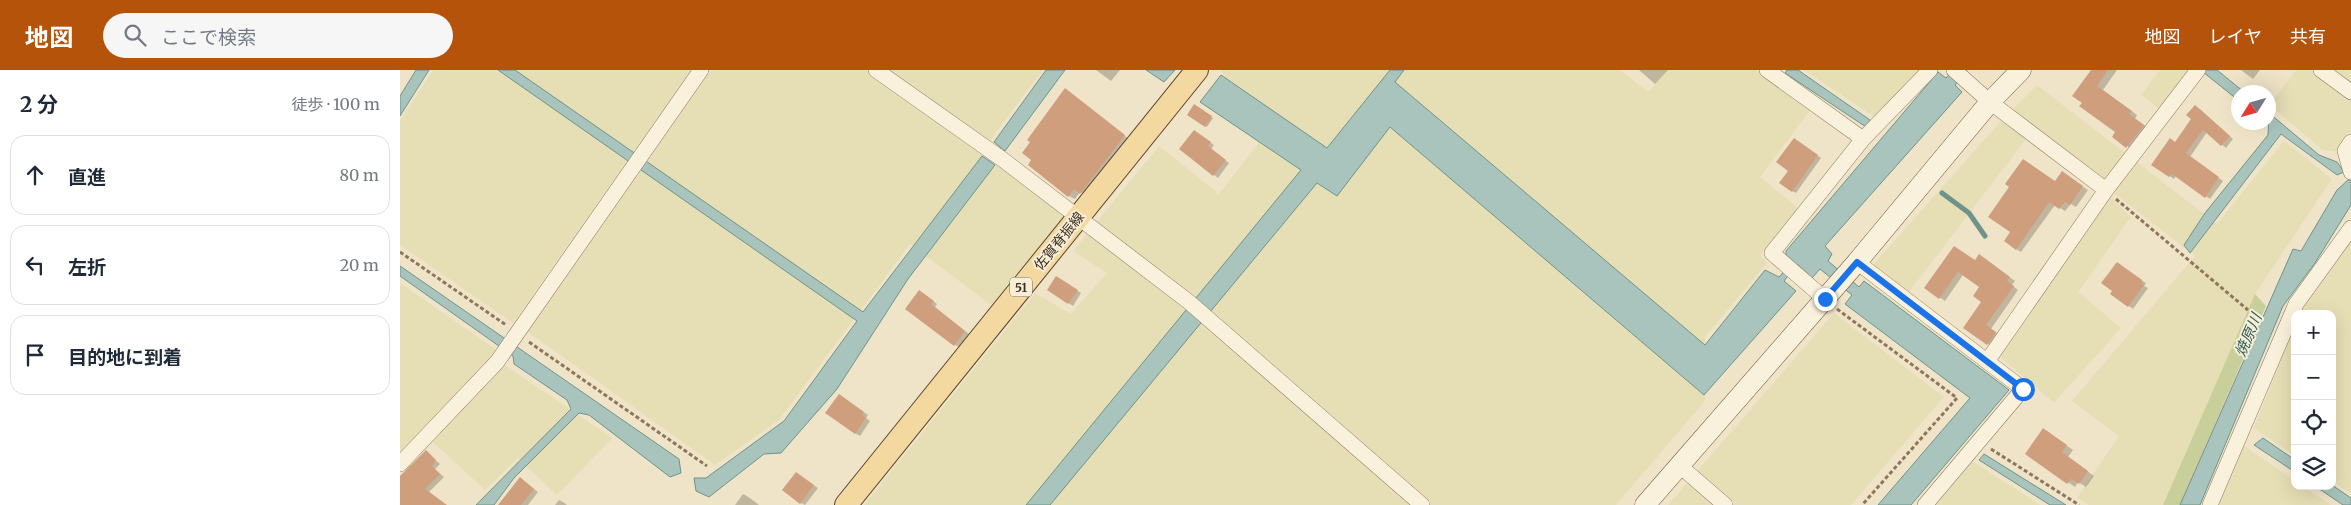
<!DOCTYPE html>
<html lang="ja">
<head>
<meta charset="utf-8">
<style>
  :root { --surface:#fff; --page:#f6f6f7; --text:#1f2937; --muted:#747a83; --line:#e0e1e3; --accent:#b45309 }
  body { margin:0; font-family:Merriweather,"Noto Sans JP",serif; background:var(--page); color:var(--text) }
  .controls { position:absolute; right:15px; bottom:15px; display:grid; overflow:hidden; border-radius:10px; box-shadow:0 5px 20px #0002 }
  .controls button { width:45px; height:45px; display:grid; place-items:center; padding:0; border:0; border-bottom:1px solid var(--line); background:var(--surface); color:var(--text); font:25px sans-serif }
  .compass { position:absolute; left:1831px; top:15px; width:45px; height:45px; border-radius:50%; background:var(--surface); box-shadow:0 5px 20px #0002; rotate:233deg }
  .stop { position:absolute; width:15px; height:15px; margin:-11px; border:4px solid #1a73e8; border-radius:50%; background:#fff }
  .stop.end { background:#1a73e8; border-color:#fff; box-shadow:0 1px 5px #0008 }
  .list { margin:0; padding:0; list-style:none }
  h2 { display:flex; justify-content:space-between; align-items:center; height:65px; margin:0; padding:0 20px; font-size:21px }
  h2 small { font-size:16px; font-weight:400; color:var(--muted) }
  .list li { display:grid; grid-template-columns:32px 1fr auto; gap:15px; align-items:center; box-sizing:border-box; height:80px; margin:0 10px 10px; padding:0 10px; border:1px solid var(--line); border-radius:15px }
  .list b { display:block; font-size:19px; white-space:nowrap }
  .list em { font-size:16px; font-style:normal; color:var(--muted) }
  .icon { flex:none; width:28px; height:28px; fill:none; stroke:currentColor; stroke-width:2; stroke-linecap:round; stroke-linejoin:round }
  .map { position:relative; flex:none; width:1951px; height:435px; overflow:hidden }
  header { display:flex; align-items:center; gap:30px; box-sizing:border-box; height:70px; padding:0 25px; background:var(--accent); color:#fff }
  header strong { font-size:24px }
  nav { display:flex; gap:28px; margin-inline-start:auto; font-size:18px }
  .search { width:350px; height:45px; background:var(--page); display:flex; align-items:center; gap:12px; box-sizing:border-box; padding:0 18px; border-radius:28px; color:var(--muted); font-size:19px }
  main { display:flex }
  aside { flex:1; background:var(--surface) }
  .map>svg:first-child { display:block }
  .farmland { fill:#e6deb5 }
  .green { fill:#c9cf9b }
  .water { fill:#a9c4bc; stroke:#6f938a }
  .shadow { fill:#0003 }
  .lines { fill:none; stroke-linecap:round; stroke-linejoin:round }
  .stream { stroke:#6f938a; stroke-width:5 }
  .building { fill:#cf9f7d }
  .street-casing { stroke:#8d765c; stroke-width:16 }
  .secondary-casing { stroke:#6f573f; stroke-width:21 }
  .primary-casing { stroke:#5b4430; stroke-width:24 }
  .path { stroke:#8d765c; stroke-width:3; stroke-dasharray:4 2.5; stroke-linecap:butt }
  .street { stroke:#faf1dc; stroke-width:15 }
  .secondary { stroke:#faf1dc; stroke-width:20 }
  .primary { stroke:#f3d9a0; stroke-width:22 }
  .route { stroke:#1a73e8; stroke-width:6 }
  .labels { text-anchor:middle; dominant-baseline:central; stroke-width:4; stroke-linejoin:round; paint-order:stroke }
  .shield { fill:#f7eed8; stroke:#756857; stroke-width:1 }
  .shield-label { font-size:12px; font-weight:bold; fill:#3d2e20 }
  .street-label { font-size:14px; fill:#3d2e20; stroke:#f7eed8 }
  .water-label { font-size:15px; font-style:italic; fill:#2f5d5a; stroke:#f7eed8 }
</style>
</head>
<body>
<header>
<strong>地図</strong>
<div class="search"><svg class="icon" aria-label="search" viewBox="0 0 24 24"><circle cx="10" cy="10" r="6"/><path d="M15 15l6 6"/></svg>ここで検索</div>
<nav><a>地図</a><a>レイヤ</a><a>共有</a></nav>
</header>
<main>
<aside>
<h2>2 分<small>徒歩 · 100 m</small></h2>
<ul class="list">
<li><svg class="icon" aria-label="ahead" viewBox="0 0 24 24"><path d="M12 20V5M6 11l6-6 6 6"/></svg><div><b>直進</b></div><em>80 m</em></li>
<li><svg class="icon" aria-label="left" viewBox="0 0 24 24"><path d="M17 20v-9H6M10 6l-5 5 5 5"/></svg><div><b>左折</b></div><em>20 m</em></li>
<li><svg class="icon" aria-label="arrive" viewBox="0 0 24 24"><path d="M6 21V4h12l-3 4 3 4H6"/></svg><div><b>目的地に到着</b></div></li>
</ul>
</aside>
<div class="map">
<svg width="1951" height="435" viewBox="0 0 1951 435">
  <rect width="100%" height="100%" fill="#f0e4c8"/>
  <!-- farmland -->
  <path class="farmland" d="M33 0H291L113 253 0 175V51Z
    M311 0H643L581 82 664 146 595 238 510 174 379 350 315 395 128 262Z
    M821 0H1220L1248 22 1268 0H1358L1411 39 1360 107 1399 139 1360 185 1367 193 1305 267V331L1216 435H464L635 223 671 244 707 203 673 181 759 76 819 124 858 74Z
    M1404 0H1518L1476 48Z
    M1760 0H1789L1761 40 1741 25Z
    M1896 0H1951V61L1935 82 1923 80 1869 35Z
    M1637 15 1817 154 1884 71 1932 109 1855 224 1763 435H1689L1677 428 1719 366 1672 331 1795 186 1633 60 1509 222 1473 195 1600 52Z
    M1709 125 1731 147 1678 222 1721 258 1654 333 1600 287Z
    M1951 168V424L1932 411V244H1899Z
    M0 213 95 279 105 295 212 368 157 425 118 388 85 420 21 361 0 384Z
    M1434 243 1544 327 1451 435H1268Z
    M1895 255V386L1854 358Z
    M1843 375 1895 411V416H1903L1931 435H1817Z
    M1572 391 1640 435H1534Z"/>
  <!-- green -->
  <path class="green" d="M1855 224 1866 236 1780 435H1763Z"/>
  <!-- water -->
  <path class="water" d="M16 0H29L0 46V26Z
    M98 0H115L463 242 582 86 595 95 508 209 437 319 381 383 364 384 309 427 296 421 294 408H306L384 351 457 251Z
    M646 0H665L605 81 594 72Z
    M746 0H775L764 12Z
    M990 0H1004L995 12 1305 275 1365 200 1379 207 1393 192 1386 185V181L1538 2 1546 8 1553 0H1567L1555 15 1562 22 1425 176 1432 184 1428 191 1459 217 1464 211 1609 320 1511 435H1478L1570 328 1445 234 1452 225 1420 199 1412 208 1397 194 1384 211 1396 221 1304 325 990 57 937 126 917 113 650 435H626L901 100 800 32 821 5 927 78Z
    M1387 0H1398L1470 50 1466 57 1385 3Z
    M1805 0H1817L1844 22H1838V30L1803 2Z
    M1869 43 1919 85 1937 92 1944 102 1937 105 1881 64 1790 183 1784 175 1805 143 1868 65Z
    M1948 110H1951V135L1915 193 1883 236 1800 435H1780L1893 179 1901 181 1937 120Z
    M0 196 279 389 281 403 270 407 189 345 179 343 114 408 94 435H76L171 339 167 330 114 294 113 286 0 206Z
    M1863 368 1895 390V402L1854 375Z
    M1584 384 1666 435H1650L1579 390Z
    M1932 415 1951 428V435H1943L1915 416Z"/>
  <!-- shadow -->
  <path class="shadow" d="M696 0H720L711 11Z
    M1239 0H1268L1255 14Z
    M1693 0H1717L1703 20 1737 45 1735 49 1750 59 1733 80 1713 67 1717 62 1681 36Z
    M1841 0H1860L1853 9Z
    M671 24 730 70 687 126 680 122 675 129 669 126Z
    M794 36 813 48 807 57 788 45Z
    M1800 39 1833 69 1826 78 1807 62 1790 87 1823 111 1810 129 1776 106 1774 109 1753 94 1775 73Z
    M799 64 814 75 811 79 829 93 818 108 781 79Z
    M1398 71 1421 88 1396 123 1392 121 1390 100Z
    M1667 106 1688 120 1676 137 1671 134 1665 141 1655 135 1621 182 1616 179 1655 112Z
    M1585 189 1615 211 1612 215 1618 220 1591 259 1601 266 1593 277 1588 274 1581 217 1563 205 1545 231 1526 218 1576 192Z
    M1721 196 1746 213 1744 216 1748 218 1733 239 1712 224Z
    M657 208 681 223 673 236 649 220Z
    M524 224 537 234 535 237 569 264 559 277 555 275Z
    M444 328 468 345 466 348 470 351 460 366 455 363Z
    M1650 364 1673 380 1668 387 1694 406 1686 417 1678 412 1675 417 1627 384Z
    M26 382 40 394 35 399 44 407 29 422 46 435H2L0 411Z
    M400 406 418 418 405 435 401 433Z
    M125 412 138 422 128 435H102Z
    M343 424 350 428 359 435H335Z
    M159 430 163 432 167 435H155Z"/>
  <g class="lines">
    <!-- stream -->
    <path class="stream" d="M1542 123 1569 143 1585 166"/>
  </g>
  <!-- building -->
  <path class="building" d="M1691 0H1708L1697 16 1732 41 1729 44 1744 55 1726 78 1712 67 1715 62 1679 36 1682 33 1672 26Z
    M665 18 725 65 680 124 674 119 668 127 628 95 631 90 622 83 630 72 627 70Z
    M794 34 812 46 805 57 787 45Z
    M1795 35 1830 66 1821 76 1803 60 1786 83 1819 107 1805 128 1772 104 1769 107 1751 95 1770 68 1775 72 1791 49 1786 45Z
    M794 60 811 72 808 76 826 90 813 106 779 79Z
    M1394 68 1418 85 1392 122 1379 113 1388 101 1376 92Z
    M1623 89 1655 111 1662 101 1683 116 1670 135 1665 132 1659 139 1649 132 1616 180 1604 171 1610 162 1588 147 1609 117 1605 114Z
    M1554 176 1575 190 1579 184 1610 207 1607 211 1614 216 1586 255 1596 262 1587 275 1563 258 1581 232 1573 226 1579 217 1558 202 1539 229 1524 218Z
    M1717 192 1742 210 1741 212 1744 215 1728 237 1710 224 1712 221 1701 213Z
    M656 206 678 220 668 234 647 220Z
    M519 220 534 231 531 234 542 243 565 261 554 276 505 239Z
    M439 324 464 342 462 345 466 348 455 364 425 343Z
    M1643 358 1667 375 1662 382 1688 401 1679 414 1671 409 1667 414 1625 384Z
    M26 380 36 390 32 396 40 404 25 419 47 435H0V406Z
    M396 402 414 415 400 434 382 420Z
    M120 407 134 419 121 435H98Z"/>
  <g class="lines">
    <!-- street casing -->
    <g class="street-casing">
      <path id="street" d="M476 0 602 89 789 232 1022 435
        M1367 0 1463 69
        M1554 0 1590 32 1706 120
        M1921 0 1951 22
        M1951 72 1945 81 1951 102
        M1457 192 1623 319 1525 435
        M1425 229 1372 183 1463 69 1530 0
        M1588 290 1706 120 1798 0
        M0 394 97 292 301 0
        M1280 396 1325 435
        M1810 435 1896 234 1951 158"/>
    </g>
    <!-- secondary casing -->
    <g class="secondary-casing">
      <path id="secondary" d="M1245 435 1457 192 1590 32 1621 0"/>
    </g>
    <!-- primary casing -->
    <g class="primary-casing">
      <path id="primary" d="M446 435 797 0"/>
    </g>
    <!-- path -->
    <path class="path" d="M1716 129 1848 240
      M0 182 106 255
      M1437 239 1557 328 1462 435
      M129 272 307 396
      M1591 379 1679 435"/>
    <!-- street -->
    <use href="#street" class="street"/>
    <!-- secondary -->
    <use href="#secondary" class="secondary"/>
    <!-- primary -->
    <use href="#primary" class="primary"/>
  </g>
  <g class="lines">
    <!-- route -->
    <path class="route" d="M1425 229 1457 192 1623 319"/>
  </g>
  <g class="labels">
    <!-- shield labels -->
    <rect class="shield" x="610" y="207.5" width="22" height="19" rx="4"/>
    <g class="shield-label">
      <text x="621" y="217">51</text>
    </g>
    <!-- street labels -->
    <g class="street-label">
      <text transform="translate(659 171) rotate(-51)">佐賀脊振線</text>
    </g>
    <!-- water labels -->
    <g class="water-label">
      <text transform="translate(1848 265) rotate(-67)">焼原川</text>
    </g>
  </g>
</svg>
<div class="controls">
<button>+</button>
<button>−</button>
<button><svg class="icon" aria-label="locate" viewBox="0 0 24 24"><circle cx="12" cy="12" r="6"/><path d="M12 2v4M12 18v4M2 12h4M18 12h4"/></svg></button>
<button><svg class="icon" aria-label="layers" viewBox="0 0 24 24"><path d="M12 4l9 5-9 5-9-5zM3 14l9 5 9-5"/></svg></button>
</div>
<svg class="compass" viewBox="-18 -18 36 36"><path d="M0-13l5 13h-10z" fill="#e53935"/><path d="M0 13l5-13h-10z" fill="#747a83"/></svg>
<div class="stop" style="left:1623px;top:319px"></div>
<div class="stop end" style="left:1425px;top:229px"></div>
</div>
</main>
</body>
</html>
